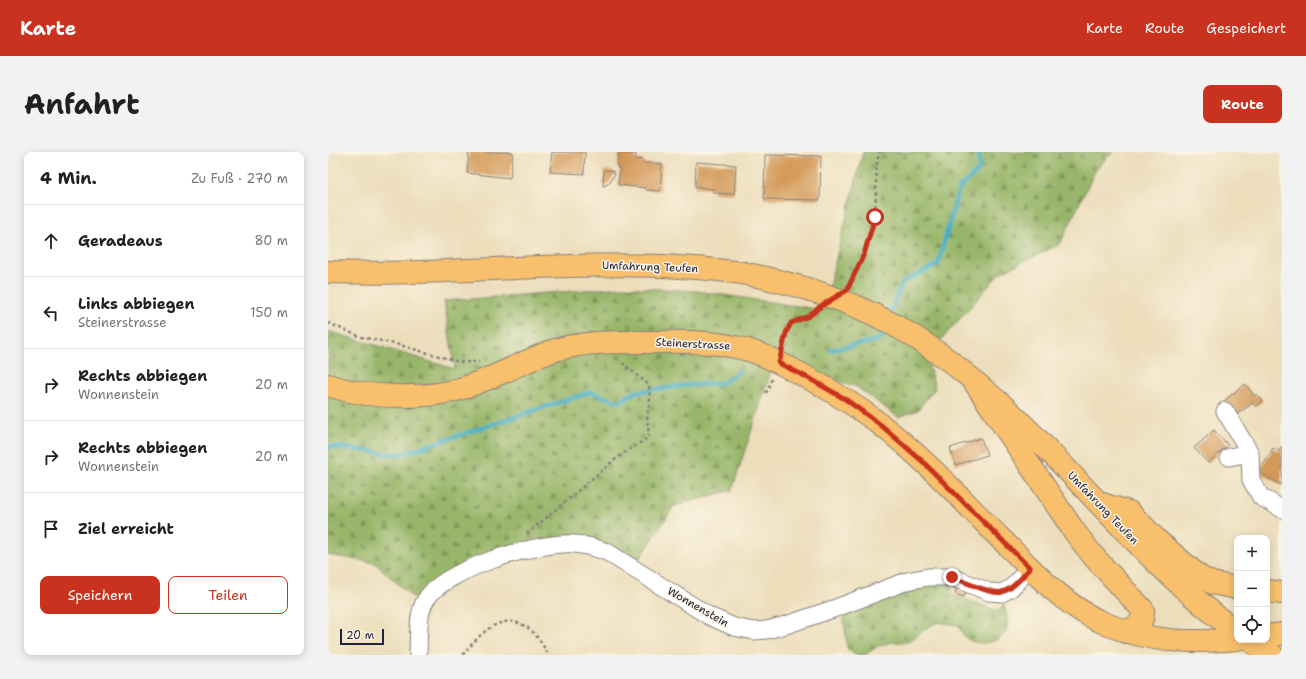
<!DOCTYPE html>
<html lang="de">
<head>
<meta charset="utf-8">
<style>
  :root { --surface:#fff; --page:#f2f2f2; --text:#202124; --muted:#757577; --line:#e0e0e0; --accent:#c8321e }
  body { margin:0; font-family:"Shantell Sans",sans-serif; background:var(--page); color:var(--text) }
  .controls { position:absolute; right:12px; bottom:12px; display:grid; overflow:hidden; border-radius:8px; box-shadow:0 2px 10px #0003 }
  .controls button { width:36px; height:36px; display:grid; place-items:center; padding:0; border:0; border-bottom:1px solid var(--line); background:var(--surface); color:var(--text); font:20px sans-serif }
  .scale { position:absolute; left:12px; bottom:10px; width:44px; box-sizing:border-box; padding-left:4px; border:2px solid #22223b; border-top:0; font-size:11px; line-height:14px; white-space:nowrap; color:#22223b; -webkit-text-stroke:3px #fcf5e5; paint-order:stroke }
  .stop { position:absolute; width:12px; height:12px; margin:-9px; border:3px solid #c8321e; border-radius:50%; background:#fff }
  .stop.end { background:#c8321e; border-color:#fff; box-shadow:0 1px 4px #0008 }
  .list { margin:0; padding:0; list-style:none }
  h2 { display:flex; justify-content:space-between; align-items:center; height:52px; margin:0; padding:0 16px; font-size:17px }
  h2 small { font-size:13px; font-weight:400; color:var(--muted) }
  .list li { display:grid; grid-template-columns:26px 1fr auto; gap:12px; align-items:center; box-sizing:border-box; height:72px; padding:0 16px; border-top:1px solid var(--line) }
  .list b { display:block; font-size:15px; white-space:nowrap }
  .list p { margin:0; font-size:13px; white-space:nowrap; color:var(--muted) }
  .list em { font-size:13px; font-style:normal; color:var(--muted) }
  .actions { display:flex; gap:8px; padding:12px 16px }
  .actions a { flex:1; padding:9px 0; border:1px solid var(--accent); border-radius:8px; text-align:center; font-size:14px; color:var(--accent) }
  .actions .main { background:var(--accent); color:#fff }
  .icon { flex:none; width:22px; height:22px; fill:none; stroke:currentColor; stroke-width:2; stroke-linecap:round; stroke-linejoin:round }
  .map { position:relative; flex:none; width:954px; height:503px; overflow:hidden; border-radius:8px }
  header { display:flex; align-items:center; gap:24px; box-sizing:border-box; height:56px; padding:0 20px; background:var(--accent); color:#fff }
  header strong { font-size:19px }
  nav { display:flex; gap:22px; margin-inline-start:auto; font-size:14px }
  .intro { display:flex; align-items:center; justify-content:space-between; box-sizing:border-box; height:96px; padding:0 24px }
  h1 { margin:0; font-size:28px }
  .button { padding:10px 18px; border-radius:8px; background:var(--accent); color:#fff; font-size:14px; font-weight:700 }
  main { display:flex; gap:24px; padding:0 24px }
  aside { flex:1; background:var(--surface); border-radius:8px; box-shadow:0 2px 10px #0003 }
  .map>svg:first-child { display:block }
  .forest { fill:url(#forest-firs); stroke:#5d6c52 }
  .lines { fill:none; stroke-linecap:round; stroke-linejoin:round }
  .stream { stroke:#43adc2; stroke-width:4.5 }
  .building { fill:#d39856 }
  .minor-casing { stroke:#87807b; stroke-width:19 }
  .major-casing { stroke:#87807b; stroke-width:24 }
  .path { stroke:#87807b; stroke-width:2.5; stroke-dasharray:3 3; stroke-linecap:butt }
  .minor { stroke:#fff; stroke-width:17 }
  .major { stroke:#f8bf6c; stroke-width:22 }
  .major-bridge-casing { stroke:#87807b; stroke-width:24; stroke-linecap:butt }
  .major-bridge { stroke:#f8bf6c; stroke-width:22 }
  .route { stroke:#c8321e; stroke-width:5 }
  .labels { text-anchor:middle; dominant-baseline:central; stroke-width:3; stroke-linejoin:round; paint-order:stroke }
  .street-label { font-size:11px; fill:#22223b; stroke:#fcf5e5 }
</style>
</head>
<body>
<header>
<strong>Karte</strong>
<nav><a>Karte</a><a>Route</a><a>Gespeichert</a></nav>
</header>
<div class="intro"><h1>Anfahrt</h1><a class="button">Route</a></div>
<main>
<aside>
<h2>4 Min.<small>Zu Fuß · 270 m</small></h2>
<ul class="list">
<li><svg class="icon" aria-label="ahead" viewBox="0 0 24 24"><path d="M12 20V5M6 11l6-6 6 6"/></svg><div><b>Geradeaus</b></div><em>80 m</em></li>
<li><svg class="icon" aria-label="left" viewBox="0 0 24 24"><path d="M17 20v-9H6M10 6l-5 5 5 5"/></svg><div><b>Links abbiegen</b><p>Steinerstrasse</p></div><em>150 m</em></li>
<li><svg class="icon" aria-label="right" viewBox="0 0 24 24"><path d="M7 20v-9h11M14 6l5 5-5 5"/></svg><div><b>Rechts abbiegen</b><p>Wonnenstein</p></div><em>20 m</em></li>
<li><svg class="icon" aria-label="right" viewBox="0 0 24 24"><path d="M7 20v-9h11M14 6l5 5-5 5"/></svg><div><b>Rechts abbiegen</b><p>Wonnenstein</p></div><em>20 m</em></li>
<li><svg class="icon" aria-label="arrive" viewBox="0 0 24 24"><path d="M6 21V4h12l-3 4 3 4H6"/></svg><div><b>Ziel erreicht</b></div></li>
</ul>
<div class="actions"><a class="main">Speichern</a><a>Teilen</a></div>
</aside>
<div class="map">
<svg width="954" height="503" viewBox="0 0 954 503">
  <defs>
    <pattern id="forest-firs" width="22" height="20" patternUnits="userSpaceOnUse"><rect width="22" height="20" fill="#98b669"/><path d="M5 1l3.5 6h-7zM16 11l3.5 6h-7z" fill="#7c9458"/></pattern>
  </defs>
  <rect width="100%" height="100%" fill="#fcf5e5"/>
  <filter id="ink" filterUnits="userSpaceOnUse"><feTurbulence type="fractalNoise" baseFrequency=".025" numOctaves="2"/><feDisplacementMap in="SourceGraphic" scale="8" xChannelSelector="R" yChannelSelector="G"/><feConvolveMatrix kernelMatrix="1 2 1 2 8 2 1 2 1" color-interpolation-filters="sRGB"/></filter>
  <filter id="wash" filterUnits="userSpaceOnUse"><feTurbulence type="fractalNoise" baseFrequency=".012" numOctaves="4" result="noise"/><feDisplacementMap in="SourceGraphic" scale="16" xChannelSelector="R" yChannelSelector="G"/><feGaussianBlur stdDeviation="0.9" result="paint"/><feColorMatrix in="noise" values="0 0 0 0 0 0 0 0 0 0 0 0 0 0 0 0 0 1.4 0 .05"/><feComposite in="paint" operator="in"/></filter>
  <g filter="url(#wash)">
    <rect width="100%" height="100%" fill="#ecdebb"/>
    <!-- forest -->
    <path class="forest" d="M535 0H785L768 17 732 92 672 121 598 205 607 236 590 258 570 265 529 235 447 207 404 338 346 354 311 408 279 392 249 385 114 425 87 447 47 411 0 403V179L127 217 116 149 296 135 369 139 495 158Z
      M594 431H623L624 442 670 459 676 452C677 460 681 469 679 477 674 491 653 494 641 488 636 485 633 479 630 473L611 470 603 473 580 490H564L550 494 537 503 525 502 519 496 516 467 521 459Z"/>
    <g class="lines">
      <!-- stream -->
      <path class="stream" d="M561 163 574 131 610 112 631 36 651 18V0
        M502 198 551 188 557 174
        M0 294 71 303 263 240 291 250 307 240 363 233 394 231 412 219"/>
    </g>
    <g id="blocks">
      <!-- building -->
      <path class="building" d="M141 0H185L182 26 139 21Z
        M224 0H257L256 22 222 20Z
        M291 1 308 2 307 7 315 8V11L334 12 332 39 318 38V36L290 33 292 16H289Z
        M437 3 493 4 492 48 436 47Z
        M368 10 408 13 406 42 386 41V37L367 35Z
        M276 18 285 19 287 22 280 32 275 34Z
        M917 232 926 244 929 242 935 249 928 255 925 251 907 264 896 249Z
        M886 278 900 293 880 311 866 296Z
        M653 286 659 303 628 313 622 296Z
        M954 294V331L953 333 931 320 945 296 951 299Z
        M629 435 639 438 636 445 627 442Z"/>
    </g>
  </g>
  <g filter="url(#ink)">
    <use href="#blocks" fill-opacity="0" stroke="#87807b" stroke-width="1"/>
    <g class="lines">
      <!-- minor casing -->
      <g class="minor-casing">
        <path id="minor" d="M897 259 922 301 901 305
          M922 301 923 328 933 345 954 357
          M90 503C91 487 89 463 97 449 114 417 212 389 247 392 258 393 268 396 279 400L381 464 406 475 426 479 439 478 458 473 508 456 579 429 600 425H624L661 440 674 441 683 436 702 416"/>
      </g>
      <!-- major casing -->
      <g class="major-casing">
        <path id="major" d="M0 120C138 125 276 102 414 121
          M623 210 645 228 746 379 766 405 815 458C816 471 809 474 798 480
          M645 228C657 239 670 249 682 260 758 332 823 417 909 480
          M0 233C41 247 106 249 146 232 162 226 178 219 193 212 205 207 218 200 231 197 261 189 292 190 323 190 359 189 395 189 429 201 443 206 457 214 471 221 499 236 528 253 553 273 596 306 633 347 672 386 704 417 736 455 778 472 823 491 862 491 909 487
          M771 351 801 360 831 390 872 425 884 431 909 436
          M939 439 954 441
          M939 484 954 482
          M921 488 944 503"/>
      </g>
      <!-- path -->
      <path class="path" d="M521 134 536 102 547 65 549 9 552 0
        M0 171 33 185 68 192 132 210H151
        M455 193 458 181 463 171 481 164 488 158
        M438 241 444 226
        M199 382 290 305 321 285 319 264 322 248 321 233 292 209
        M135 503C150 484 173 457 200 476 209 482 215 494 221 503"/>
      <!-- minor -->
      <use href="#minor" class="minor"/>
      <!-- major -->
      <use href="#major" class="major"/>
      <!-- major-bridge casing -->
      <g class="major-bridge-casing">
        <path id="major-bridge" d="M414 121C472 132 529 150 580 181 595 190 609 200 623 210"/>
      </g>
      <!-- major-bridge -->
      <use href="#major-bridge" class="major-bridge"/>
    </g>
  </g>
  <g class="lines" filter="url(#ink)">
    <!-- route -->
    <path class="route" d="M547 65 536 102 519 138 493 154 481 164 463 171 458 181 451 211 484 228 517 247 553 273 593 308 702 416C695 424 685 437 674 440 664 443 635 429 624 425"/>
  </g>
  <g class="labels">
    <!-- street labels -->
    <g class="street-label">
      <text transform="translate(322 115) rotate(2)">Umfahrung Teufen</text>
      <text transform="translate(365 192) rotate(3)">Steinerstrasse</text>
      <text transform="translate(775 356) rotate(46)">Umfahrung Teufen</text>
      <text transform="translate(370 455) rotate(30)">Wonnenstein</text>
    </g>
  </g>
</svg>
<div class="controls">
<button>+</button>
<button>−</button>
<button><svg class="icon" aria-label="locate" viewBox="0 0 24 24"><circle cx="12" cy="12" r="6"/><path d="M12 2v4M12 18v4M2 12h4M18 12h4"/></svg></button>
</div>
<div class="scale">20 m</div>
<div class="stop" style="left:547px;top:65px"></div>
<div class="stop end" style="left:624px;top:425px"></div>
</div>
</main>
</body>
</html>
